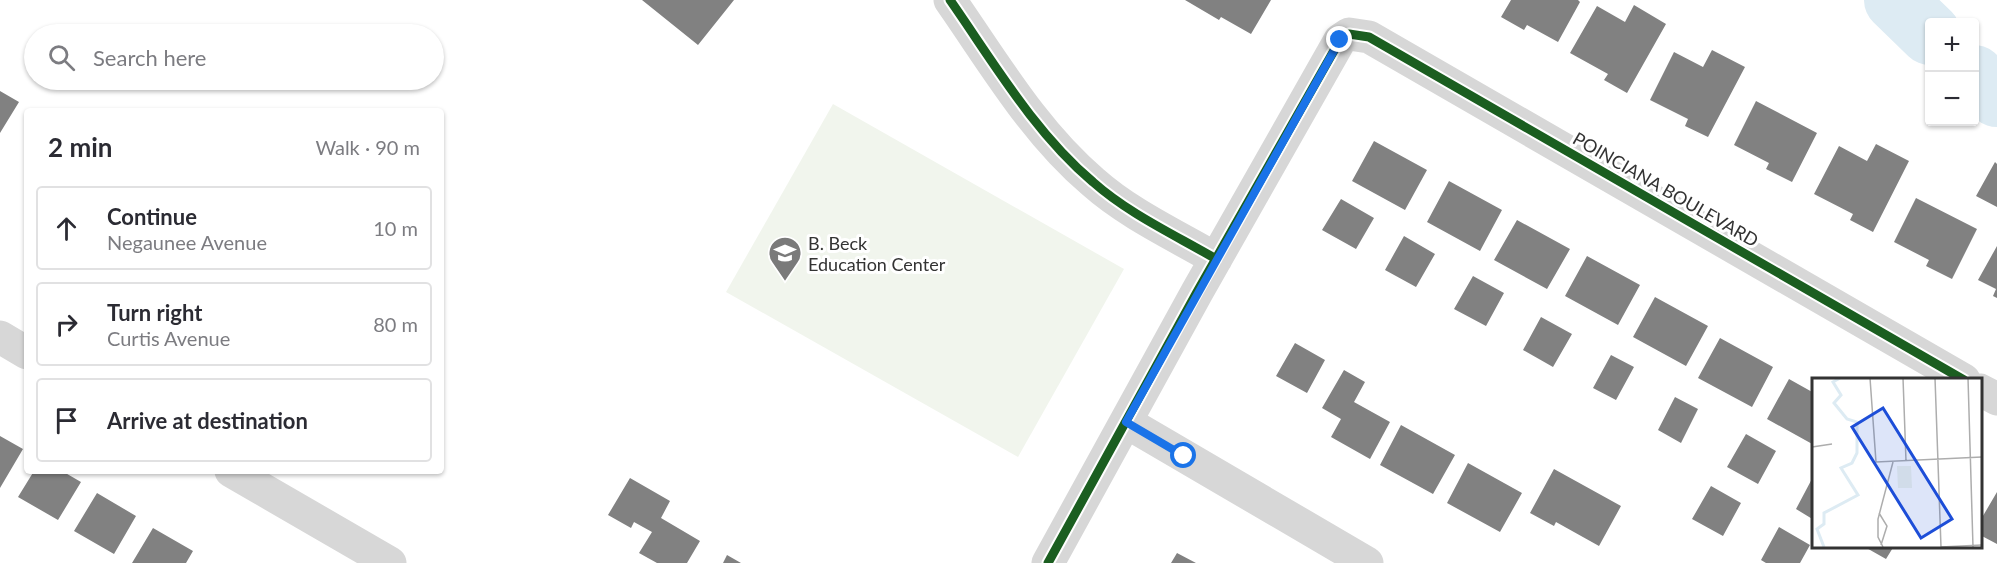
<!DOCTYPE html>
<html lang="en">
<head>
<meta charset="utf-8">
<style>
  :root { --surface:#fff; --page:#f2f2f3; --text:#2b2b33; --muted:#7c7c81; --line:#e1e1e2 }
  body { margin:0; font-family:Lato,sans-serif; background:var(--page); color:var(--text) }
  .controls { position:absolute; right:18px; top:18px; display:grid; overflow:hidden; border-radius:6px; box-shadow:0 2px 4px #0004 }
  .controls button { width:54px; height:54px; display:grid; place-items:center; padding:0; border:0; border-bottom:2px solid var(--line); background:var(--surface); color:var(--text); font:30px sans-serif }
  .stop { position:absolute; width:18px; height:18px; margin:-14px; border:4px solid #1a73e8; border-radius:50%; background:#fff }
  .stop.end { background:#1a73e8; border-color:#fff; box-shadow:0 2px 6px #0008 }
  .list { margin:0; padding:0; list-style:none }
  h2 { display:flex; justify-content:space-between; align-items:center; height:78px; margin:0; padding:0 24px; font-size:26px }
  h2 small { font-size:20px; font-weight:400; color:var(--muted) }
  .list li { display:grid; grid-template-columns:39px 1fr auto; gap:18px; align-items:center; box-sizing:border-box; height:84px; margin:0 12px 12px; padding:0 12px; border:2px solid var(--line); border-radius:6px }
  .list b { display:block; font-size:22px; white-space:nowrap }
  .list p { margin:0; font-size:20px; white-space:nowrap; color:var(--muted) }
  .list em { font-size:20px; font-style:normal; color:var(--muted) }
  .icon { flex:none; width:33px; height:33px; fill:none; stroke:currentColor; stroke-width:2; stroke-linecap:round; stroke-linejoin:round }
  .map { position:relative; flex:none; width:1997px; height:563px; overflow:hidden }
  .search { position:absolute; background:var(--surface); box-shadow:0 2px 4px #0004; left:24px; top:24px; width:420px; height:66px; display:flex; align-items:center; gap:15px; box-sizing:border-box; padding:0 21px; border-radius:33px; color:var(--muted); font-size:22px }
  .panel { position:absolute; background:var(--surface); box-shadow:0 2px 4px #0004; left:24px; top:108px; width:420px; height:366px; border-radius:6px }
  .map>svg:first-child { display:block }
  .green { fill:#f1f5ed }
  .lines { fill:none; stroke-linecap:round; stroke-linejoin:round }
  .river { stroke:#ddebf3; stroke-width:62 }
  .building { fill:#818181 }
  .minor { stroke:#d7d7d7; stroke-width:33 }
  .cycleway-casing { stroke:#fff; stroke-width:13 }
  .cycleway { stroke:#1b5e20; stroke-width:9 }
  .route { stroke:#1a73e8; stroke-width:8 }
  .labels { text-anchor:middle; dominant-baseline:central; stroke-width:6; stroke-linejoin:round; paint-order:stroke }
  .street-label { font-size:18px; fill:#333; stroke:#fff }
  .poi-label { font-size:18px; fill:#333; stroke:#fff; text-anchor:start }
  .inset-river { fill:none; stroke:#ddebf3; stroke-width:3 }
  .inset-road { fill:none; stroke:#adadad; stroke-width:1.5 }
  .view { fill:#1d4ed8; fill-opacity:0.15; stroke:#1d4ed8; stroke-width:3 }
  .inset-edge { fill:none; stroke:#333; stroke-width:3 }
</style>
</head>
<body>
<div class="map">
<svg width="1997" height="563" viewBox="0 0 1997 563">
  <rect width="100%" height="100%" fill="#fff"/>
  <!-- green -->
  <path class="green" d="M833 104 1124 269 1018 457 726 292Z"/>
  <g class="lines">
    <!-- river -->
    <path class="river" d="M1895 0 1930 34
      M1974 76 1997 96"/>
  </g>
  <!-- building -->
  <path class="building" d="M642 0H734L698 45Z
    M1185 0H1271L1251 34 1221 17 1219 20Z
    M1511 0H1578L1580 2 1558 42 1527 25 1524 30 1501 17Z
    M1634 5 1666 24 1627 93 1604 80 1608 74 1570 53 1597 6 1625 22Z
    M1712 50 1745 67 1708 137 1685 126 1688 119 1650 100 1674 52 1703 67Z
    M0 91 19 102 0 133Z
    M1756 101 1817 133 1792 182 1766 169 1769 163 1734 145Z
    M1374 141 1427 170 1405 210 1352 181Z
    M1876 144 1909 161 1873 232 1850 220 1853 214 1814 194 1839 146 1867 161Z
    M1995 162 1997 164V207L1976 196Z
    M1449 181 1502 210 1480 251 1427 222Z
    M1916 198 1977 229 1952 279 1926 266 1929 260 1894 242Z
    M1341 199 1374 218 1356 249 1322 230Z
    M1517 220 1570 249 1547 289 1494 260Z
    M1404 236 1435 254 1416 287 1385 270Z
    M1997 246V298L1993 296 1996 289 1978 280Z
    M1587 256 1640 285 1618 325 1565 296Z
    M1473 276 1504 293 1486 326 1454 309Z
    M1655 297 1708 326 1686 366 1633 337Z
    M1541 317 1572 334 1553 367 1523 350Z
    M1720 338 1773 367 1752 407 1698 378Z
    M1295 343 1325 360 1307 393 1276 376Z
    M1611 355 1634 367 1616 400 1593 388Z
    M1344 370 1365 382 1354 402 1390 422 1370 459 1331 437 1341 419 1322 408Z
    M1789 379 1814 393V445L1767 419Z
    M1675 397 1698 409 1681 443 1658 430Z
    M1401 425 1455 455 1433 494 1380 465Z
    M1746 434 1776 451 1758 484 1727 467Z
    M0 436 23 449 0 488Z
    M1468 463 1522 493 1500 532 1447 503Z
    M1554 469 1621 506 1599 546 1556 522 1554 526 1530 513Z
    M34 471H62L81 482 58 520 18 497Z
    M1814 475V520L1796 509Z
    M630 478 670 501 661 518 700 541 687 563H657L639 553 652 532 634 522 631 528 608 515Z
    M1711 486 1741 503 1723 536 1692 519Z
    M1997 492V544L1980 535V521Z
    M97 493 136 516 114 554 74 531Z
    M1779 527 1810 545 1800 563H1766L1761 560Z
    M153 528 193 551 186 563H132Z
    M1863 546H1894L1886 559Z
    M1177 553 1196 563H1171Z
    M727 555 741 563H723Z"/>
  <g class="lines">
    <!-- minor -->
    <path class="minor" d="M950 0C994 63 1034 132 1093 182 1129 214 1175 235 1216 259
      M0 337 27 353
      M1980 390 1997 399
      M1126 422 1367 563
      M231 471 390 563
      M1048 563 1197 292 1340 40 1349 34 1369 37 1964 380"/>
    <!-- cycleway casing -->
    <g class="cycleway-casing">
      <path id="cycleway" d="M950 0C994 63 1034 132 1093 182 1129 214 1175 235 1216 259
        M1048 563 1197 292 1340 40 1349 34 1369 37 1964 380"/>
    </g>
    <!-- cycleway -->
    <use href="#cycleway" class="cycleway"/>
  </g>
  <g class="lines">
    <!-- route -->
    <path class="route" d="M1184 456 1126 422 1340 40"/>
  </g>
  <!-- icons -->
  <defs>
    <g id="school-pin" transform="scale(1.725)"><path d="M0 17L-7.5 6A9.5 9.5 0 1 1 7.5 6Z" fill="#7a7a7a" stroke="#fff"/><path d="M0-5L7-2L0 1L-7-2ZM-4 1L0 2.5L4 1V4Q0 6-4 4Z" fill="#fff"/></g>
  </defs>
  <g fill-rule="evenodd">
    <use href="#school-pin" x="785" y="253"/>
  </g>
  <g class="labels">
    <!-- street labels -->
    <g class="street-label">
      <text transform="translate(1666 189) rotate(30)">POINCIANA BOULEVARD</text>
    </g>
    <!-- poi labels -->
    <g class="poi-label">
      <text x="808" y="243">B. Beck<tspan x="808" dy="21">Education Center</tspan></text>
    </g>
  </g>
  <!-- overview -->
  <g transform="translate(1812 378)">
    <rect width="170" height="170" fill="#fff"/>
    <path d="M85 88H99L100 110H86Z" fill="#f1f5ed"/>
    <path class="inset-river" d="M12 169 5 151 12 146V135L46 117 29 90 40 85 45 75V44L35 41 22 25 29 17 21 4 28 0"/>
    <path class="inset-road" d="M58 0 64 84 170 79M91 0 94 83M123 0 129 169M156 0 161 169M0 69 20 66M67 135 75 148 69 167M71 169 66 159V141L81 84M129 169 170 167"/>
    <path class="view" d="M71 30 140 141 109 160 40 49Z"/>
    <rect width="170" height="170" class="inset-edge"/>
  </g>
</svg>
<div class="controls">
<button>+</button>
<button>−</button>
</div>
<div class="stop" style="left:1184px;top:456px"></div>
<div class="stop end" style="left:1340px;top:40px"></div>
<div class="search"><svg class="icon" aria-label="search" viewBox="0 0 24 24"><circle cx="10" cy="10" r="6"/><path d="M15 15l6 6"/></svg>Search here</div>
<section class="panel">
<h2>2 min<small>Walk · 90 m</small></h2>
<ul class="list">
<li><svg class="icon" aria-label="ahead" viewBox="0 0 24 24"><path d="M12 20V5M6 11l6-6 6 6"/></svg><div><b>Continue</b><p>Negaunee Avenue</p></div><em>10 m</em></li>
<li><svg class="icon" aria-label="right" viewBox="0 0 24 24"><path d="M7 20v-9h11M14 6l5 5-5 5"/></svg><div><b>Turn right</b><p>Curtis Avenue</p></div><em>80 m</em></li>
<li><svg class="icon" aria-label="arrive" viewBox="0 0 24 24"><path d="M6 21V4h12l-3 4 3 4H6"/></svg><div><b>Arrive at destination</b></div></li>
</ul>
</section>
</div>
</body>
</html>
